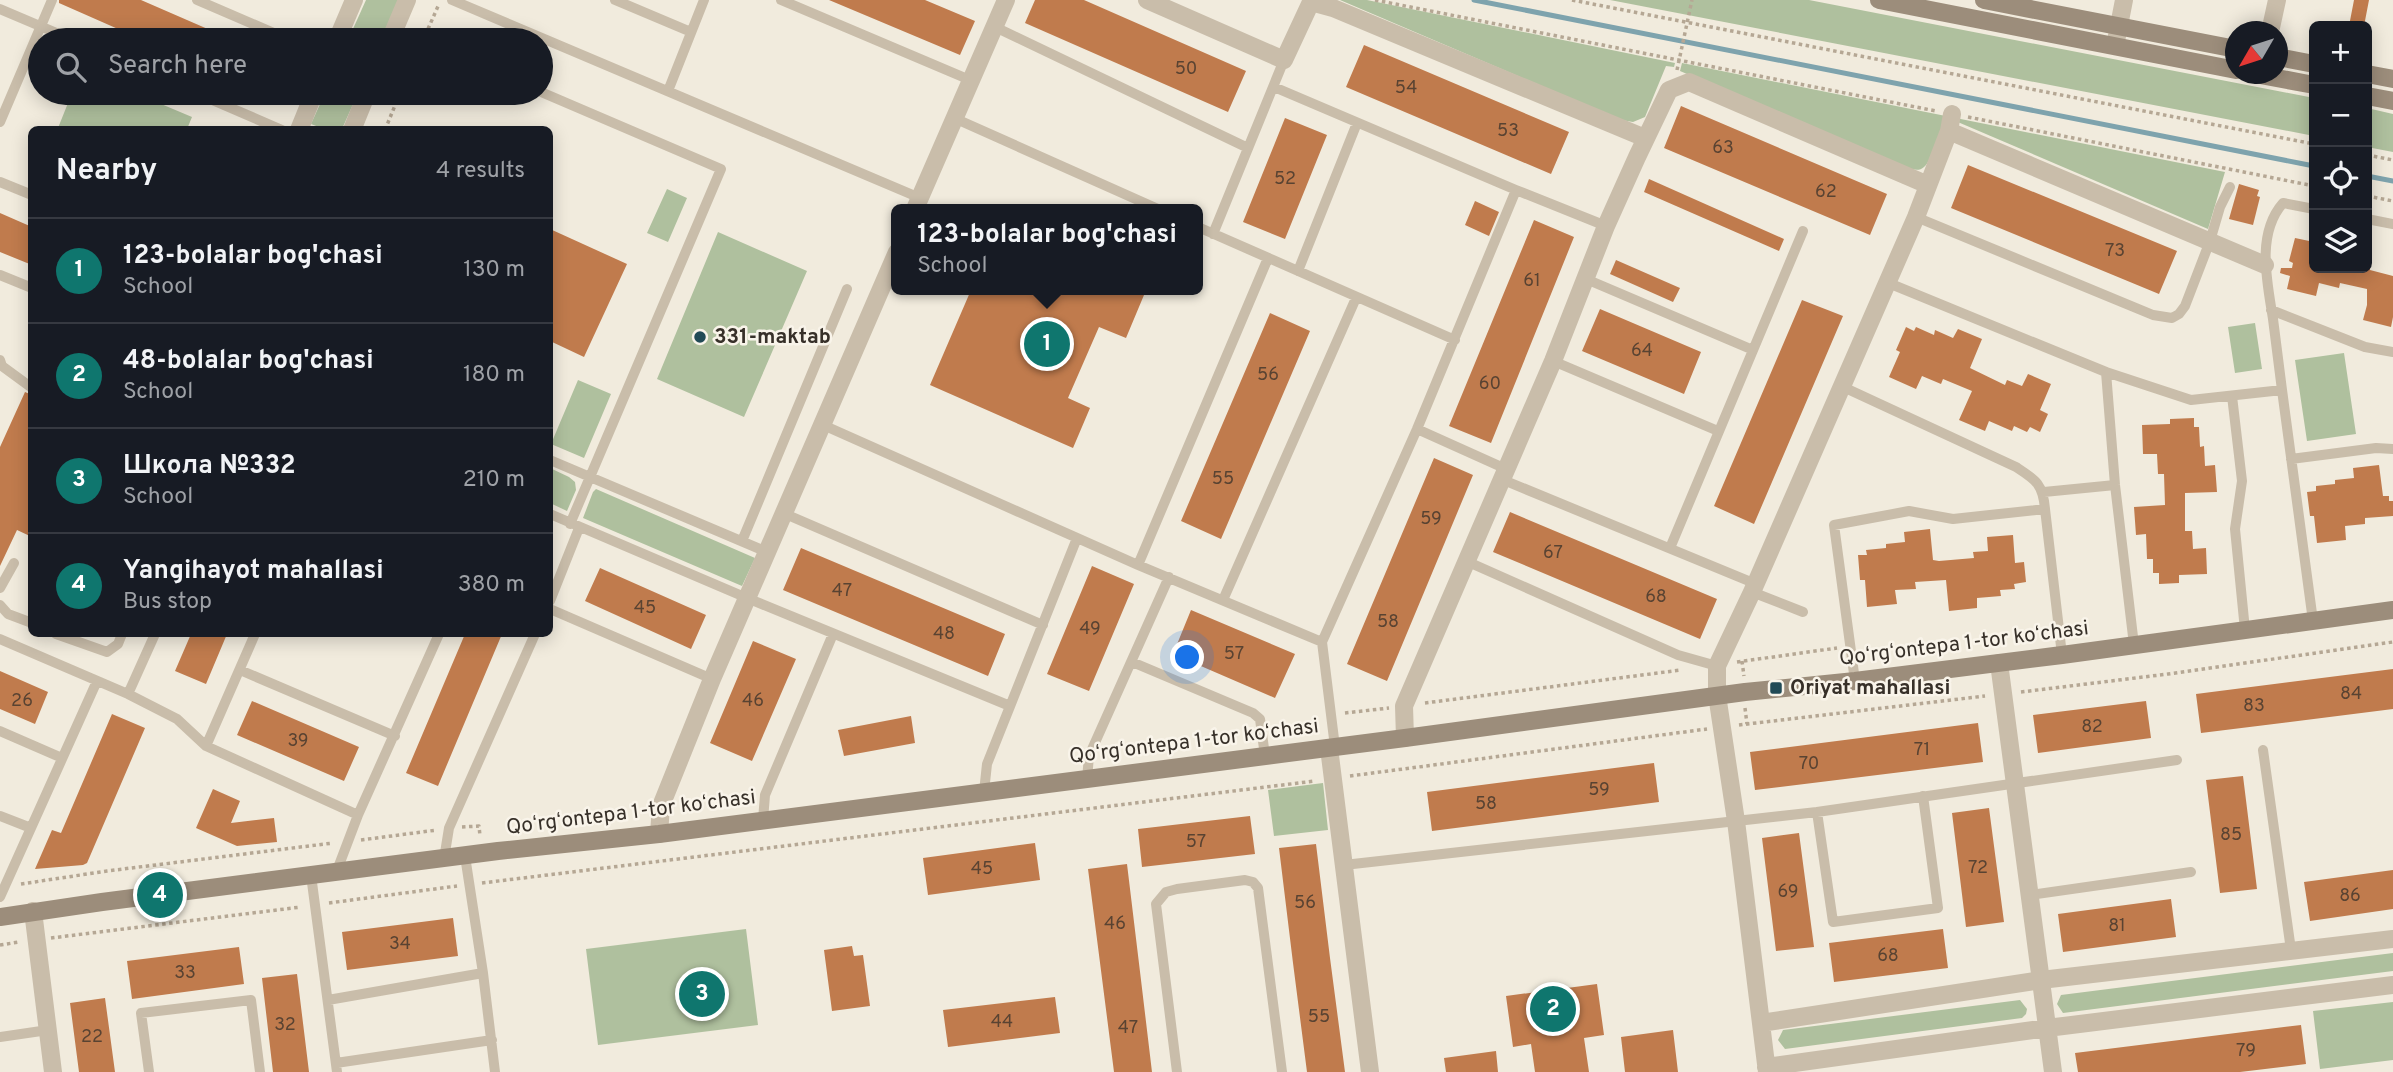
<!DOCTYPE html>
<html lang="en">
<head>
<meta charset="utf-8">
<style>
  :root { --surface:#171b24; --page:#20242c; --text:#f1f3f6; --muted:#9ea1a6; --line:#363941; --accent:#0f766e }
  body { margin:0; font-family:Overpass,sans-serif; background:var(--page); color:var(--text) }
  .controls { position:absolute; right:21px; top:21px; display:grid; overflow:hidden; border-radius:10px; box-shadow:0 4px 18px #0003 }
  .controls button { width:63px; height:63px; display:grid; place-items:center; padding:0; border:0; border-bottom:2px solid var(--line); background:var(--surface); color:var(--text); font:35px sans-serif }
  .compass { position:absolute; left:2225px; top:21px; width:63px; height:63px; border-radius:50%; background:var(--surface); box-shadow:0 4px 18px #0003; rotate:231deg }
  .you { position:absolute; left:1188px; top:658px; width:24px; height:24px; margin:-18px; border:5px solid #fff; border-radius:50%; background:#1a73e8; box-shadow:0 0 0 10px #1a73e833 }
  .badge { display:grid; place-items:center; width:46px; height:46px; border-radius:50%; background:var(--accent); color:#fff; font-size:23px; font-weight:700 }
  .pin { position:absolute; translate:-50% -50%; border:4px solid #fff; box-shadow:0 2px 7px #0006 }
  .popup { position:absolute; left:891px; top:204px; width:312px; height:91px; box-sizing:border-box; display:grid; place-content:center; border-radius:10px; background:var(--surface); filter:drop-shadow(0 2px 5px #0005); font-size:23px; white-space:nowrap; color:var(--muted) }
  .popup b { font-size:26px; color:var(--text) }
  .popup::after { content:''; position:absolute; left:50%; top:100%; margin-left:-14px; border:14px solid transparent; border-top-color:var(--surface) }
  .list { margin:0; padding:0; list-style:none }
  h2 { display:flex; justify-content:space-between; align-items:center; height:91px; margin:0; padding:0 28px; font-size:30px }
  h2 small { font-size:23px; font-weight:400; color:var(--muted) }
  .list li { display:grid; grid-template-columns:46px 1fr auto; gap:21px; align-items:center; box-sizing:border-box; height:105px; padding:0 28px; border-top:2px solid var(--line) }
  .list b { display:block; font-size:26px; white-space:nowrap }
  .list p { margin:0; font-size:23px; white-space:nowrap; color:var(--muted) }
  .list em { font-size:23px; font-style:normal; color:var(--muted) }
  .icon { flex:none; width:38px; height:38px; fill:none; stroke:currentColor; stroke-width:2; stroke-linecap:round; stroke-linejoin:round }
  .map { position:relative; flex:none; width:2393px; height:1072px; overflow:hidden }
  .search { position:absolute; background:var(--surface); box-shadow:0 4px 18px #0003; left:28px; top:28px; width:525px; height:77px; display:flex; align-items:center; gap:18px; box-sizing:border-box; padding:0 24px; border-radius:38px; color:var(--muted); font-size:26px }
  .panel { position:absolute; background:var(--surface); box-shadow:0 4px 18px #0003; left:28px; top:126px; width:525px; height:511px; border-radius:10px }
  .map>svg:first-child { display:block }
  .green { fill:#afc09e }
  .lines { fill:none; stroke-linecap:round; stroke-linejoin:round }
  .stream { stroke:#7ea3ad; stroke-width:5 }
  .building { fill:#c07b4d }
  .path { stroke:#b5a794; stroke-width:3.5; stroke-dasharray:3.5 3.5; stroke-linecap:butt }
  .lane { stroke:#c9bdaa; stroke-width:10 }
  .street { stroke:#c9bdaa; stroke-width:18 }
  .secondary { stroke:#9c8d7b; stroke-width:18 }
  .poi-dot { fill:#214a56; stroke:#f9f4ea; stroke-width:2.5 }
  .labels { text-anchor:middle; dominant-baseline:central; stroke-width:5; stroke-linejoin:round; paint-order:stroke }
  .number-label { font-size:18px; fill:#594332 }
  .poi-label { font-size:21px; font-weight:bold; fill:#373029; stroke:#f9f4ea; text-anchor:start }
  .street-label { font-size:21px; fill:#373029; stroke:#f9f4ea }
</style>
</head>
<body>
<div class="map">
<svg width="2393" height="1072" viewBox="0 0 2393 1072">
  <rect width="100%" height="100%" fill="#f1ebdd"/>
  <!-- green -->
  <path class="green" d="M366 0H399L382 40H348Z
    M1340 0H1367L1675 63 1674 67 1666 66 1645 117 1633 122 1621 120Z
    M1610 0H1809L2314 98V136Z
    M1682 63 2225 172 2208 229 1946 117C1941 128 1933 160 1924 167 1919 172 1912 169 1907 168L1680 71Z
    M72 93H135L192 117 187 129H62L58 128Z
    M325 93H358L342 129H324L311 124Z
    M2367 108 2393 114V152L2367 147Z
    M667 189 687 198 668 242 647 233Z
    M718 232 807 271 744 417 657 379Z
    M2255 323 2262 369 2235 373 2228 327Z
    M2344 353 2356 434 2307 441 2295 360Z
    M578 380 611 394 584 458 551 444Z
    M550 468 569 477 575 482 576 490 567 511 550 503Z
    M596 489 755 558 742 586 583 518 593 492Z
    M1323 783 1328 830 1274 836 1268 790Z
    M746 929 758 1025 598 1045 586 949Z
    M2393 953V971L2063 1013 2057 1004 2061 995Z
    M2020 1000 2027 1009 2026 1014 2022 1018 1785 1049 1778 1040 1783 1030Z
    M2393 1002V1060L2320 1069 2313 1011Z"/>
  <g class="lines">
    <!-- stream -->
    <path class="stream" d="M1474 0 2314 166
      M2367 176 2393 181"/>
  </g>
  <!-- building -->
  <path class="building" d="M59 0H141L233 40H143L59 3Z
    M829 0H925L975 21 960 55Z
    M1035 0H1084L1246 71 1228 112 1025 23Z
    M2354 0H2369L2364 26H2349Z
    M1364 45 1569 132 1551 174 1346 87Z
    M1681 106 1887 194 1870 235 1664 148Z
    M1285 118 1327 135 1285 239 1243 222Z
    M1968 165 2177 251 2159 294 1951 208Z
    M1649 179 1784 239 1779 251 1644 192Z
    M2239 184 2259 190 2257 196 2260 197 2253 225 2229 219Z
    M1475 201 1499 212 1489 236 1465 225Z
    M0 213 32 227V265L0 252Z
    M1534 220 1574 237 1491 443 1449 426Z
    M550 229 627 264 584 357 550 341Z
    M2295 238 2314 242V268H2370V270L2393 276V317L2391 327 2363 320 2367 305V289L2340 283 2339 288 2319 283 2316 296 2287 289 2290 276 2280 273 2281 268H2292L2293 263 2289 261Z
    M1616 260 1680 288 1673 302 1610 274Z
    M971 290H1133L1144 295 1126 338 1099 327 1068 398 1090 408 1073 448 930 385Z
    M1802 300 1843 316 1754 524 1714 506Z
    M1600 309 1701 352 1684 394 1582 351Z
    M1270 313 1310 331 1221 539 1181 521Z
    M1906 327 1914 331 1916 327 1934 335 1935 330 1953 338 1958 329 1982 339 1970 368 2005 385 2007 380 2022 386 2028 374 2051 384 2040 410 2048 414 2040 432 2030 427 2027 432 2014 426 2012 431 1989 421 1985 431 1959 420 1972 391 1943 379 1941 384 1922 376 1916 389 1889 377 1900 352 1896 350Z
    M25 392 32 395V537L17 530 0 566V447Z
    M2194 418V427H2199L2200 447 2204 446 2205 466 2215 465 2217 492 2185 493V531H2192L2193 549 2206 548 2207 574 2179 575V583L2159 584V573H2153V559H2147L2146 534 2136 535 2134 507 2165 505 2164 474H2158L2157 454H2143L2142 425 2170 424V419Z
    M1434 458 1473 475 1387 681 1347 664Z
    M2379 465 2383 496H2389V501H2393V516L2365 518V524L2345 526 2346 540 2317 543 2314 516H2310L2307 492 2316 491V486L2335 484V480L2354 478 2353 468Z
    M1510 512 1717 599 1700 639 1493 552Z
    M1930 529 1933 560 1939 561 1974 558 1973 552 1988 551 1987 537 2013 535 2015 563 2024 562 2026 582 2014 584 2015 589 2000 590 2001 596 1977 598V608L1949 611 1946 580 1915 582 1916 589 1895 590 1897 604 1867 607 1865 580H1860L1858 555H1867L1866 550 1886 548V544L1905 542 1904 532Z
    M801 548 1005 634 988 676 783 590Z
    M1092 566 1134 584 1089 691 1047 674Z
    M600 568 706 615 691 649 585 601Z
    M1191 610 1295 654 1275 698 1173 654Z
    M191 634H227L206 684 175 671Z
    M465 634H502L438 786 406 773Z
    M753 641 796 659 752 761 710 743Z
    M2393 669V709L2201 733 2196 694Z
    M0 671 48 692 35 724 0 709Z
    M252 701 359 747 344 781 237 735Z
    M2146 701 2151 738 2038 753 2033 715Z
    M112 714 145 728 87 863 83 865 35 869 52 830 61 833Z
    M911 716 915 743 844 756 838 730Z
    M1978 723 1983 762 1755 790 1750 752Z
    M1654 763 1659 802 1432 831 1427 792Z
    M2243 776 2257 889 2220 893 2206 780Z
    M213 789 240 801 231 823 274 818 277 842 237 846 196 828Z
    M1989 808 2004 922 1966 927 1952 813Z
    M1250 816 1255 854 1142 867 1138 829Z
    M1799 833 1814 947 1776 951 1762 838Z
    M1035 843 1040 880 928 895 923 858Z
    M1316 844 1330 958 1345 1072H1307L1293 963 1279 848Z
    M1127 864 1141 980 1152 1072H1114L1088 869Z
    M2393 870V909L2310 921 2304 882Z
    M2171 899 2176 937 2063 952 2058 914Z
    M453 918 458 956 347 970 342 932Z
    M1943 929 1948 968 1834 982 1829 943Z
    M852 946 854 956 863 955 870 1006 832 1011 824 950Z
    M239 947 244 984 132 999 127 961Z
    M297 974 309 1072H273L262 978Z
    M1597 984 1604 1035 1584 1038 1589 1072H1535L1531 1044 1513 1047 1506 996Z
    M1055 997 1060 1033 948 1047 943 1010Z
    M105 998 115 1072H79L70 1003Z
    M2301 1025 2306 1064 2240 1072H2078L2075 1053Z
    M1673 1030 1678 1072H1625L1621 1037Z
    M1496 1051 1498 1072H1446L1444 1058Z"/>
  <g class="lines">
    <!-- path -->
    <path class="path" d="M1375 0 1936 111
      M1572 0 2314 144
      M428 29 439 4
      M1677 70 1692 0
      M1968 117 2314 186
      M385 130 400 93
      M2367 155 2393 160
      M2367 196 2393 201
      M1742 661 1744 676
      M1737 662 1837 648
      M2021 692 2168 674 2393 642
      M1425 703 1681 670
      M1745 708 1747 724
      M1345 713 1389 708
      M1739 725 1985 696
      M1350 776 1707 729
      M462 827 479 826 480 836
      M361 840 437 830
      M482 883 1315 781
      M21 884 107 871 333 843
      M329 903 457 886
      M51 938 301 907
      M0 945 19 942"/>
    <!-- lane -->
    <path class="lane" d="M197 0 290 40
      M452 0 920 198
      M615 0 691 32
      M781 0 970 80
      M0 9 73 40
      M995 27 1248 148
      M395 29 420 40
      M1274 87 1516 190 1606 226
      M668 91 704 0
      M541 92 721 169 570 524
      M196 93 282 130
      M954 118 1158 209
      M0 122 52 0
      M0 182 32 195
      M1916 217 2153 315 2172 318 2179 314 2185 306 2210 241 2220 207 2230 187
      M2367 219 2393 224
      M1198 227 1455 340
      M1213 234 1284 60
      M1298 271 1357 123
      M0 275 32 288
      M1586 279 1753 350
      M1886 282 2106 372 2115 485 2134 645
      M2271 310 2365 347 2393 352
      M0 360 2 366 32 388
      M1553 361 1718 431
      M2106 372 2191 400 2282 390 2313 621
      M1841 386 2016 467C2036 480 2043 484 2045 509
      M2282 390C2279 366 2276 343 2273 319 2267 281 2256 234 2283 203L2314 209
      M2232 396 2242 481 2235 529 2245 630
      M823 425 1138 565 1322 642
      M1417 429 1506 469
      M2291 459 2376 448 2393 449
      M550 460 767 552
      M1501 479 1756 584
      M2044 492 2115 485
      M783 513 1043 625
      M550 514 747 598 1010 706
      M742 541 847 289
      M1670 548 1803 231
      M1466 561 1678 655 1717 666
      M1138 565 1268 258
      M0 588 14 563
      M1752 592 1803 612
      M1223 600 1356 298
      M550 601 579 528
      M0 605 8 614 32 623
      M550 609 712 679
      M56 634 107 652 118 644 122 634
      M0 639 128 694 177 719 206 746 358 815
      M1132 662 1253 713 1260 719 1265 756
      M240 670 395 736
      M1855 681 1834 525 1909 511 1953 519 2045 509 2062 655
      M128 694 155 634
      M0 731 62 758
      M206 746 255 634
      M1335 747 1322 642 1417 429 1516 190
      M2263 750 2291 950
      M1087 779 1089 756 1169 577
      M984 792 987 764 1077 538
      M1817 812 1833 922 1938 908 1923 796
      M0 816 31 828
      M763 820 765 795 833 634
      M465 856 483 973 495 1072
      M444 859 449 828 535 634
      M1344 865 1817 812 2177 760
      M336 873 358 815 439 634
      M311 875 337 1072
      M2030 895 2191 872
      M0 897 97 681
      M328 1000 483 973
      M0 1037 48 1030
      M336 1063 492 1040
      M149 1072 141 1013 251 1000 260 1072
      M1177 1072 1156 904 1166 892 1177 889 1245 880 1253 882 1258 888 1282 1072"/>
    <!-- street -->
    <path class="street" d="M1147 0 1284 60 1311 2 1333 8 1645 138
      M2270 32 2277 0
      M337 40 354 0
      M390 40 407 0
      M2116 41 2124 0
      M299 130 314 93
      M352 130 367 93
      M1949 131 2265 265
      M915 209 1006 0
      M1999 663 2053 1072
      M1405 738 1404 706 1553 361 1606 226 1637 157 1669 90 1689 82 1928 185
      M1329 748 1370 1072
      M659 834 661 806 712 679 897 252
      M33 911 53 1072
      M1761 1023 2041 980 2393 939
      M1766 1067 2047 1028 2393 985
      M1767 1072 1736 821 1717 695V666L1752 592 1916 217 1949 131 1952 114"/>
    <!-- secondary -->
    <path class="secondary" d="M1879 0 2236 70
      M1984 0 2236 49
      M2278 57 2314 64
      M2255 74 2314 85
      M2367 74 2393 79
      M2367 96 2393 101
      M0 917 102 902 498 851 659 834 1405 738 1745 692 1855 681 2062 655 2393 610"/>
  </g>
  <!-- markers -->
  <g class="poi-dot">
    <circle cx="700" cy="337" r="7"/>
    <rect x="1769" y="681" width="14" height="14" rx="3.5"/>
  </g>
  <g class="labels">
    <!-- number labels -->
    <g class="number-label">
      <text x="1186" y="69">50</text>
      <text x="1406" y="88">54</text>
      <text x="1508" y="131">53</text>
      <text x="1723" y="148">63</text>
      <text x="1285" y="179">52</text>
      <text x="1826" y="192">62</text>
      <text x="2115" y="251">73</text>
      <text x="1532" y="281">61</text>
      <text x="1642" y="351">64</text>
      <text x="1268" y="375">56</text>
      <text x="1490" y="384">60</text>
      <text x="1223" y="479">55</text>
      <text x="1431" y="519">59</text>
      <text x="1553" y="553">67</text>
      <text x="842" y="591">47</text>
      <text x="1656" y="597">68</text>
      <text x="645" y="608">45</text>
      <text x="1388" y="622">58</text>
      <text x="1090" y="629">49</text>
      <text x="944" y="634">48</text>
      <text x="1234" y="654">57</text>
      <text x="2351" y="694">84</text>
      <text x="22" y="701">26</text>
      <text x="753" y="701">46</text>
      <text x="2254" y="706">83</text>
      <text x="2092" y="727">82</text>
      <text x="298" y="741">39</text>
      <text x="1922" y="750">71</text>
      <text x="1809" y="764">70</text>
      <text x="1599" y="790">59</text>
      <text x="1486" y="804">58</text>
      <text x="2231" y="835">85</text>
      <text x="1196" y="842">57</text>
      <text x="1978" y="868">72</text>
      <text x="982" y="869">45</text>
      <text x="1788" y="892">69</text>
      <text x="2350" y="896">86</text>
      <text x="1305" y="903">56</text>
      <text x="1115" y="924">46</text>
      <text x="2117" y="926">81</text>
      <text x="400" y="944">34</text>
      <text x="1888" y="956">68</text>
      <text x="185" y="973">33</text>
      <text x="1319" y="1017">55</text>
      <text x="1002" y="1022">44</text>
      <text x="285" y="1025">32</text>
      <text x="1128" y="1028">47</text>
      <text x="92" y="1037">22</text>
      <text x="2246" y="1051">79</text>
    </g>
    <!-- poi labels -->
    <g class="poi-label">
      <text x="714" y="337">331-maktab</text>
      <text x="1790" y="688">Oriyat mahallasi</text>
    </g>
    <!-- street labels -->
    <g class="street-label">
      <text transform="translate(1964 644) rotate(-7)">Qoʻrgʻontepa 1-tor koʻchasi</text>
      <text transform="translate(1194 742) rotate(-7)">Qoʻrgʻontepa 1-tor koʻchasi</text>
      <text transform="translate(631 813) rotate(-7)">Qoʻrgʻontepa 1-tor koʻchasi</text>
    </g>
  </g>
</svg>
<div class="controls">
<button>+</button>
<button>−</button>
<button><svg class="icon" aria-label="locate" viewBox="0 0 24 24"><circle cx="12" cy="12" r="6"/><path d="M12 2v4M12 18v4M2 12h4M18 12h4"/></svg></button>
<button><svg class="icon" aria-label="layers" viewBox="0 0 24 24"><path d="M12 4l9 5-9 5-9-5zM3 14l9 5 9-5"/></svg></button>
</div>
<svg class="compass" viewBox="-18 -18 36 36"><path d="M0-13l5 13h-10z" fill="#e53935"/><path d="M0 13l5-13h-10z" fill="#9ea1a6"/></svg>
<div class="you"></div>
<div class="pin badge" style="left:1047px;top:344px">1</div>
<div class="popup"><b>123-bolalar bog'chasi</b>School</div>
<div class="pin badge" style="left:1553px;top:1009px">2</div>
<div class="pin badge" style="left:702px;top:994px">3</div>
<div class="pin badge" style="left:160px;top:895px">4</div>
<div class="search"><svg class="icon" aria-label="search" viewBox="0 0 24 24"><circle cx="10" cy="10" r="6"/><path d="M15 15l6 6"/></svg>Search here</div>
<section class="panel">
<h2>Nearby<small>4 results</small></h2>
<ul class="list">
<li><span class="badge">1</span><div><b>123-bolalar bog'chasi</b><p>School</p></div><em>130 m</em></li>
<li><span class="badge">2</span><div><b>48-bolalar bog'chasi</b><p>School</p></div><em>180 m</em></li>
<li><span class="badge">3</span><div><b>Школа №332</b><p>School</p></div><em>210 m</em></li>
<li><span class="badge">4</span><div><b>Yangihayot mahallasi</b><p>Bus stop</p></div><em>380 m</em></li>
</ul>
</section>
</div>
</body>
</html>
